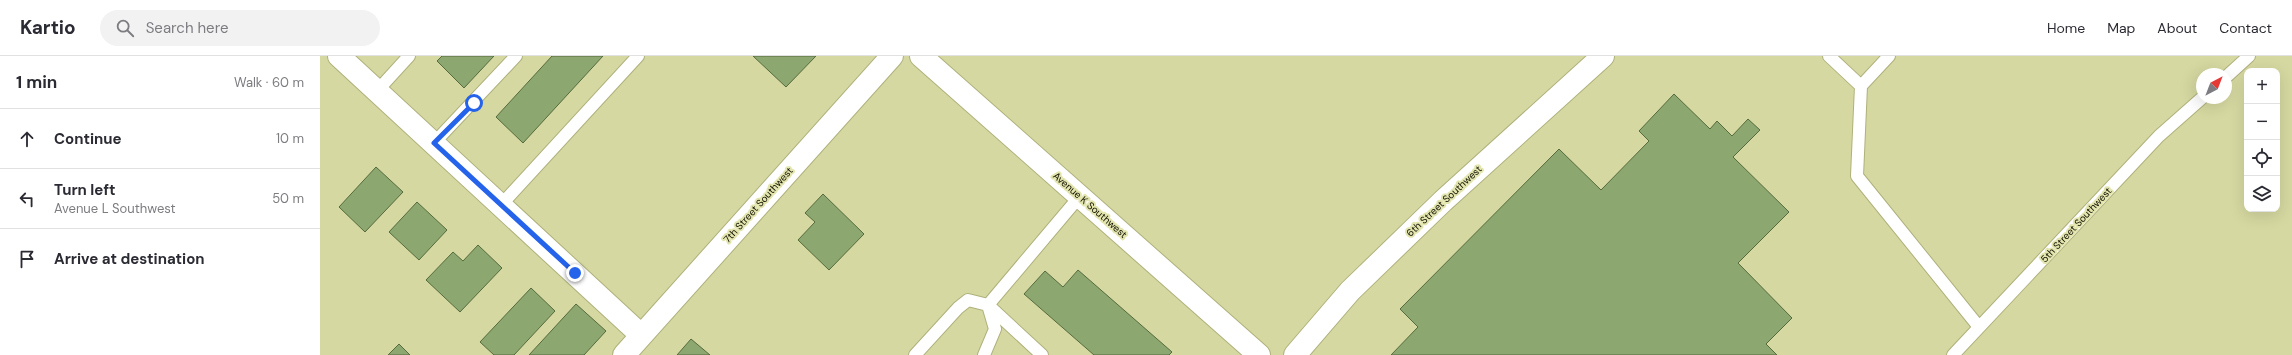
<!DOCTYPE html>
<html lang="en">
<head>
<meta charset="utf-8">
<style>
  :root { --surface:#fff; --page:#f2f2f3; --text:#2b2b33; --muted:#7c7c81; --line:#e1e1e2 }
  body { margin:0; font-family:"DM Sans",sans-serif; background:var(--page); color:var(--text) }
  .controls { position:absolute; right:12px; top:12px; display:grid; overflow:hidden; border-radius:8px; box-shadow:0 4px 16px #0002 }
  .controls button { width:36px; height:36px; display:grid; place-items:center; padding:0; border:0; border-bottom:1px solid var(--line); background:var(--surface); color:var(--text); font:20px sans-serif }
  .compass { position:absolute; left:1876px; top:12px; width:36px; height:36px; border-radius:50%; background:var(--surface); box-shadow:0 4px 16px #0002; rotate:42deg }
  .stop { position:absolute; width:12px; height:12px; margin:-9px; border:3px solid #2563eb; border-radius:50%; background:#fff }
  .stop.end { background:#2563eb; border-color:#fff; box-shadow:0 1px 4px #0008 }
  .list { margin:0; padding:0; list-style:none }
  h2 { display:flex; justify-content:space-between; align-items:center; height:52px; margin:0; padding:0 16px; font-size:17px }
  h2 small { font-size:13px; font-weight:400; color:var(--muted) }
  .list li { display:grid; grid-template-columns:26px 1fr auto; gap:12px; align-items:center; box-sizing:border-box; height:60px; padding:0 16px; border-top:1px solid var(--line) }
  .list b { display:block; font-size:15px; white-space:nowrap }
  .list p { margin:0; font-size:13px; white-space:nowrap; color:var(--muted) }
  .list em { font-size:13px; font-style:normal; color:var(--muted) }
  .icon { flex:none; width:22px; height:22px; fill:none; stroke:currentColor; stroke-width:2; stroke-linecap:round; stroke-linejoin:round }
  .map { position:relative; flex:none; width:1972px; height:299px; overflow:hidden }
  header { display:flex; align-items:center; gap:24px; box-sizing:border-box; height:56px; padding:0 20px; background:var(--surface); border-bottom:1px solid var(--line) }
  header strong { font-size:19px }
  nav { display:flex; gap:22px; margin-inline-start:auto; font-size:14px }
  .search { width:280px; height:36px; background:var(--page); display:flex; align-items:center; gap:10px; box-sizing:border-box; padding:0 14px; border-radius:22px; color:var(--muted); font-size:15px }
  main { display:flex }
  aside { flex:1; background:var(--surface) }
  .map>svg:first-child { display:block }
  .building { fill:#8ca76f; stroke:#566b3e }
  .lines { fill:none; stroke-linecap:round; stroke-linejoin:round }
  .service-casing { stroke:#afb17c; stroke-width:14 }
  .minor-casing { stroke:#afb17c; stroke-width:24 }
  .tertiary-casing { stroke:#afb17c; stroke-width:24 }
  .service { stroke:#fff; stroke-width:12 }
  .minor { stroke:#fff; stroke-width:22 }
  .tertiary { stroke:#fff; stroke-width:22 }
  .route { stroke:#2563eb; stroke-width:5 }
  .labels { text-anchor:middle; dominant-baseline:central; stroke-width:4; stroke-linejoin:round; paint-order:stroke }
  .street-label { font-size:10px; fill:#101000; stroke:#e3e5ae }
</style>
</head>
<body>
<header>
<strong>Kartio</strong>
<div class="search"><svg class="icon" aria-label="search" viewBox="0 0 24 24"><circle cx="10" cy="10" r="6"/><path d="M15 15l6 6"/></svg>Search here</div>
<nav><a>Home</a><a>Map</a><a>About</a><a>Contact</a></nav>
</header>
<main>
<aside>
<h2>1 min<small>Walk · 60 m</small></h2>
<ul class="list">
<li><svg class="icon" aria-label="ahead" viewBox="0 0 24 24"><path d="M12 20V5M6 11l6-6 6 6"/></svg><div><b>Continue</b></div><em>10 m</em></li>
<li><svg class="icon" aria-label="left" viewBox="0 0 24 24"><path d="M17 20v-9H6M10 6l-5 5 5 5"/></svg><div><b>Turn left</b><p>Avenue L Southwest</p></div><em>50 m</em></li>
<li><svg class="icon" aria-label="arrive" viewBox="0 0 24 24"><path d="M6 21V4h12l-3 4 3 4H6"/></svg><div><b>Arrive at destination</b></div></li>
</ul>
</aside>
<div class="map">
<svg width="1972" height="299" viewBox="0 0 1972 299">
  <rect width="100%" height="100%" fill="#d6d8a1"/>
  <!-- building -->
  <path class="building" d="M122 0H174L144 32 117 5Z
    M232 0H283L203 87 176 61Z
    M433 0H496L466 31Z
    M1354 38 1390 73 1397 65 1412 80 1428 63 1440 74 1413 101 1469 156 1418 207 1472 262 1446 288 1457 299H1071L1098 271 1080 253 1239 93 1281 134 1329 85 1319 75Z
    M56 111 83 136 45 176 19 151Z
    M503 138 544 178 509 214 478 184 495 166 485 157Z
    M97 146 127 174 99 204 69 176Z
    M158 189 182 212 140 256 106 224 133 196 143 205Z
    M758 214 852 296 849 299H774L704 238 725 215 743 231Z
    M211 232 235 255 194 299H174L160 286Z
    M256 248 286 275 264 299H209Z
    M371 283 390 299H357Z
    M79 288 90 299H68Z"/>
  <g class="lines">
    <!-- service casing -->
    <g class="service-casing">
      <path id="service" d="M1509 0 1541 30
        M1569 0 1541 30 1537 120 1659 271
        M1906 21 1929 0
        M57 35 89 0
        M114 87 196 0
        M181 149 318 0
        M595 299 638 252 648 244 668 249 722 299
        M664 299 675 273 668 249 760 140
        M1633 299 1839 80 1882 42"/>
    </g>
    <!-- minor casing -->
    <g class="minor-casing">
      <path id="minor" d="M19 0 321 279
        M601 0 939 299
        M304 299 572 0"/>
    </g>
    <!-- tertiary casing -->
    <g class="tertiary-casing">
      <path id="tertiary" d="M975 299 1030 235 1123 145 1283 0"/>
    </g>
    <!-- service -->
    <use href="#service" class="service"/>
    <!-- minor -->
    <use href="#minor" class="minor"/>
    <!-- tertiary -->
    <use href="#tertiary" class="tertiary"/>
  </g>
  <g class="lines">
    <!-- route -->
    <path class="route" d="M154 47 114 87 255 217"/>
  </g>
  <g class="labels">
    <!-- street labels -->
    <g class="street-label">
      <text transform="translate(1124 145) rotate(-43)">6th Street Southwest</text>
      <text transform="translate(438 149) rotate(-48)">7th Street Southwest</text>
      <text transform="translate(770 149) rotate(41)">Avenue K Southwest</text>
      <text transform="translate(1756 169) rotate(-47)">5th Street Southwest</text>
    </g>
  </g>
</svg>
<div class="controls">
<button>+</button>
<button>−</button>
<button><svg class="icon" aria-label="locate" viewBox="0 0 24 24"><circle cx="12" cy="12" r="6"/><path d="M12 2v4M12 18v4M2 12h4M18 12h4"/></svg></button>
<button><svg class="icon" aria-label="layers" viewBox="0 0 24 24"><path d="M12 4l9 5-9 5-9-5zM3 14l9 5 9-5"/></svg></button>
</div>
<svg class="compass" viewBox="-18 -18 36 36"><path d="M0-13l5 13h-10z" fill="#e53935"/><path d="M0 13l5-13h-10z" fill="#7c7c81"/></svg>
<div class="stop" style="left:154px;top:47px"></div>
<div class="stop end" style="left:255px;top:217px"></div>
</div>
</main>
</body>
</html>
